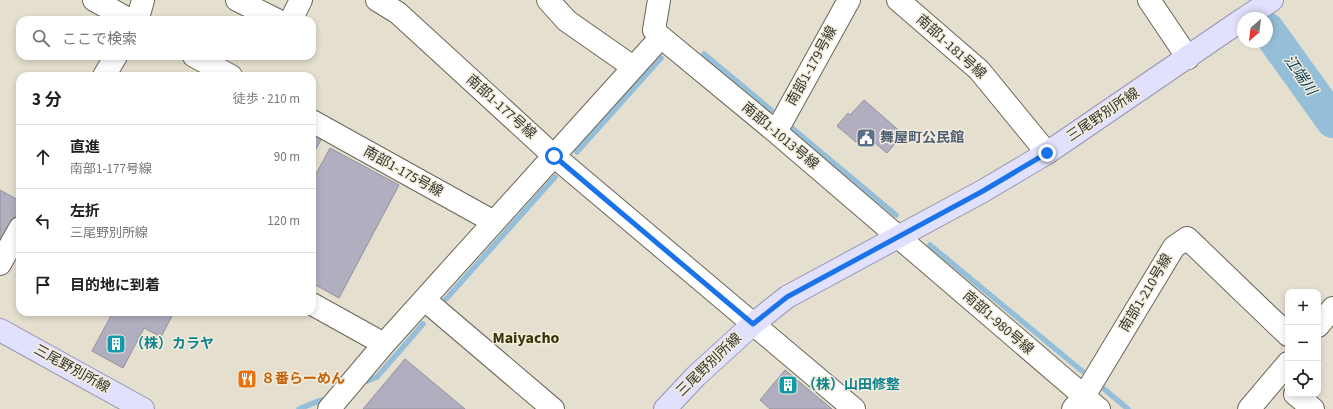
<!DOCTYPE html>
<html lang="ja">
<head>
<meta charset="utf-8">
<style>
  :root { --surface:#fff; --page:#f2f2f2; --text:#222; --muted:#767676; --line:#e0e0e0 }
  body { margin:0; font-family:"Source Sans 3","Noto Sans JP",sans-serif; background:var(--page); color:var(--text) }
  .controls { position:absolute; right:12px; bottom:12px; display:grid; overflow:hidden; border-radius:8px; box-shadow:0 2px 6px #0003 }
  .controls button { width:36px; height:36px; display:grid; place-items:center; padding:0; border:0; border-bottom:1px solid var(--line); background:var(--surface); color:var(--text); font:20px sans-serif }
  .compass { position:absolute; left:1237px; top:12px; width:36px; height:36px; border-radius:50%; background:var(--surface); box-shadow:0 2px 6px #0003; rotate:208deg }
  .stop { position:absolute; width:12px; height:12px; margin:-9px; border:3px solid #1a73e8; border-radius:50%; background:#fff }
  .stop.end { background:#1a73e8; border-color:#fff; box-shadow:0 1px 4px #0008 }
  .list { margin:0; padding:0; list-style:none }
  h2 { display:flex; justify-content:space-between; align-items:center; height:52px; margin:0; padding:0 16px; font-size:17px }
  h2 small { font-size:13px; font-weight:400; color:var(--muted) }
  .list li { display:grid; grid-template-columns:26px 1fr auto; gap:12px; align-items:center; box-sizing:border-box; height:64px; padding:0 16px; border-top:1px solid var(--line) }
  .list b { display:block; font-size:15px; white-space:nowrap }
  .list p { margin:0; font-size:13px; white-space:nowrap; color:var(--muted) }
  .list em { font-size:13px; font-style:normal; color:var(--muted) }
  .icon { flex:none; width:22px; height:22px; fill:none; stroke:currentColor; stroke-width:2; stroke-linecap:round; stroke-linejoin:round }
  .map { position:relative; flex:none; width:1333px; height:409px; overflow:hidden }
  .search { position:absolute; background:var(--surface); box-shadow:0 2px 6px #0003; left:16px; top:16px; width:300px; height:44px; display:flex; align-items:center; gap:10px; box-sizing:border-box; padding:0 14px; border-radius:12px; color:var(--muted); font-size:15px }
  .panel { position:absolute; background:var(--surface); box-shadow:0 2px 6px #0003; left:16px; top:72px; width:300px; height:244px; border-radius:12px }
  .map>svg:first-child { display:block }
  .lines { fill:none; stroke-linecap:round; stroke-linejoin:round }
  .stream { stroke:#95bed8; stroke-width:5.5 }
  .river { stroke:#95bed8; stroke-width:34 }
  .building { fill:#b1afbf; stroke:#92909f }
  .minor-casing { stroke:#6a6658; stroke-width:24 }
  .major-casing { stroke:#9797b3; stroke-width:24 }
  .minor { stroke:#fff; stroke-width:22 }
  .major { stroke:#e1e1fd; stroke-width:22 }
  .route { stroke:#1a73e8; stroke-width:5 }
  .labels { text-anchor:middle; dominant-baseline:central; stroke-width:3; stroke-linejoin:round; paint-order:stroke }
  .street-label { font-size:14px; fill:#34322c; stroke:#f2ecdc }
  .service-label { font-size:14px; font-weight:bold; fill:#4e5e75; stroke:#f2ecdc; text-anchor:start }
  .culture-label { font-size:14px; font-weight:bold; fill:#0d838f; stroke:#f2ecdc; text-anchor:start }
  .food-label { font-size:14px; font-weight:bold; fill:#c56008; stroke:#f2ecdc; text-anchor:start }
  .water-label { font-size:15px; font-style:italic; fill:#033a54; stroke:#f2ecdc }
  .quarter-label { font-size:16px; font-weight:bold; fill:#393409; stroke:#f2ecdc }
</style>
</head>
<body>
<div class="map">
<svg width="1333" height="409" viewBox="0 0 1333 409">
  <rect width="100%" height="100%" fill="#e4dfcf"/>
  <g class="lines">
    <!-- stream -->
    <path class="stream" d="M704 54 771 110
      M792 128 896 215
      M577 152 661 58
      M930 245 1082 371
      M446 299 555 177
      M367 381 377 377 423 324
      M1103 388 1128 409
      M299 409 321 400"/>
    <!-- river -->
    <path class="river" d="M1267 29 1333 121"/>
  </g>
  <!-- building -->
  <path class="building" d="M864 100 903 134 887 153 863 133 856 142 837 126 848 113 850 115Z
    M312 132 322 138 312 156Z
    M330 148 399 185 339 298 312 283V172L316 174Z
    M0 190 20 201V208L1 242H0Z
    M113 312H174L161 337 144 328 123 368 92 351Z
    M405 359 465 409H363Z
    M785 370 832 409H770L760 400Z"/>
  <g class="lines">
    <!-- minor casing -->
    <g class="minor-casing">
      <path id="minor" d="M94 0 130 20
        M237 0 277 20
        M377 0 398 13 554 156 854 409
        M548 0 567 21 633 67
        M659 0 654 30 661 37 776 132 1099 409
        M898 0 979 70 1047 153
        M1149 0 1188 58
        M135 20 140 11 143 0
        M291 20 301 0
        M194 56 231 76
        M104 76 116 56
        M312 121 494 222
        M776 132 849 0
        M0 264 20 228
        M425 300 553 409
        M312 304 384 344
        M1318 326 1333 308
        M1295 394 1313 409
        M329 409 384 344 661 37
        M1073 409 1084 396 1174 247 1187 238 1288 335
        M1249 409 1288 363"/>
    </g>
    <!-- major casing -->
    <g class="major-casing">
      <path id="major" d="M1245 18 1272 0
        M0 330 143 409
        M665 409 696 376 753 324 787 297 983 191 1047 153 1243 19"/>
    </g>
    <!-- minor -->
    <use href="#minor" class="minor"/>
    <!-- major -->
    <use href="#major" class="major"/>
  </g>
  <g class="lines">
    <!-- route -->
    <path class="route" d="M554 156 753 324 787 297 983 191 1047 153"/>
  </g>
  <!-- icons -->
  <defs>
    <g id="civic-square" transform="scale(1)"><rect x="-9" y="-9" width="18" height="18" rx="4" fill="#5c6f8a" stroke="#f2ecdc"/><path d="M-.6-6.5H3V-4.5H.6V-3L4-1V1h2V6H-6V1h2V-1L-.6-3ZM-1.2 2.5V6h2.4V2.5Z" fill="#fff"/></g>
    <g id="building-square" transform="scale(1)"><rect x="-9" y="-9" width="18" height="18" rx="4" fill="#0f9aa8" stroke="#f2ecdc"/><path d="M-4-6H4V6H1V3H-1V6H-4ZM-2.5-4.3h1.7v1.8h-1.7ZM.8-4.3h1.7v1.8H.8ZM-2.5-1h1.7V.8h-1.7ZM.8-1h1.7V.8H.8Z" fill="#fff"/></g>
    <g id="restaurant-square" transform="scale(1)"><rect x="-9" y="-9" width="18" height="18" rx="4" fill="#e8710a" stroke="#f2ecdc"/><path d="M-5-6h1v4h1v-4h1v4h1v-4h1v5L-1.5 .5V6h-2V.5L-5-1ZM5-6V6H3V1.5H1.5Q1.5-4 5-6Z" fill="#fff"/></g>
  </defs>
  <g fill-rule="evenodd">
    <use href="#civic-square" x="866" y="138"/>
    <use href="#building-square" x="116" y="344"/>
    <use href="#restaurant-square" x="247" y="379"/>
    <use href="#building-square" x="788" y="385"/>
  </g>
  <g class="labels">
    <!-- street labels -->
    <g class="street-label">
      <text transform="translate(951 47) rotate(42)">南部1-181号線</text>
      <text transform="translate(812 66) rotate(-61)">南部1-179号線</text>
      <text transform="translate(501 107) rotate(42)">南部1-177号線</text>
      <text transform="translate(1103 115) rotate(-34)">三尾野別所線</text>
      <text transform="translate(780 136) rotate(40)">南部1-1013号線</text>
      <text transform="translate(403 172) rotate(29)">南部1-175号線</text>
      <text transform="translate(1146 293) rotate(-59)">南部1-210号線</text>
      <text transform="translate(998 323) rotate(41)">南部1-980号線</text>
      <text transform="translate(709 365) rotate(-44)">三尾野別所線</text>
      <text transform="translate(72 369) rotate(29)">三尾野別所線</text>
    </g>
    <!-- service labels -->
    <g class="service-label">
      <text x="880" y="138">舞屋町公民館</text>
    </g>
    <!-- culture labels -->
    <g class="culture-label">
      <text x="130" y="344">（株）カラヤ</text>
      <text x="802" y="385">（株）山田修整</text>
    </g>
    <!-- food labels -->
    <g class="food-label">
      <text x="261" y="379">８番らーめん</text>
    </g>
    <!-- water labels -->
    <g class="water-label">
      <text transform="translate(1300 75) rotate(55)">江端川</text>
    </g>
    <!-- quarter labels -->
    <g class="quarter-label">
      <text x="526" y="338">Maiyacho</text>
    </g>
  </g>
</svg>
<div class="controls">
<button>+</button>
<button>−</button>
<button><svg class="icon" aria-label="locate" viewBox="0 0 24 24"><circle cx="12" cy="12" r="6"/><path d="M12 2v4M12 18v4M2 12h4M18 12h4"/></svg></button>
</div>
<svg class="compass" viewBox="-18 -18 36 36"><path d="M0-13l5 13h-10z" fill="#e53935"/><path d="M0 13l5-13h-10z" fill="#767676"/></svg>
<div class="stop" style="left:554px;top:156px"></div>
<div class="stop end" style="left:1047px;top:153px"></div>
<div class="search"><svg class="icon" aria-label="search" viewBox="0 0 24 24"><circle cx="10" cy="10" r="6"/><path d="M15 15l6 6"/></svg>ここで検索</div>
<section class="panel">
<h2>3 分<small>徒歩 · 210 m</small></h2>
<ul class="list">
<li><svg class="icon" aria-label="ahead" viewBox="0 0 24 24"><path d="M12 20V5M6 11l6-6 6 6"/></svg><div><b>直進</b><p>南部1-177号線</p></div><em>90 m</em></li>
<li><svg class="icon" aria-label="left" viewBox="0 0 24 24"><path d="M17 20v-9H6M10 6l-5 5 5 5"/></svg><div><b>左折</b><p>三尾野別所線</p></div><em>120 m</em></li>
<li><svg class="icon" aria-label="arrive" viewBox="0 0 24 24"><path d="M6 21V4h12l-3 4 3 4H6"/></svg><div><b>目的地に到着</b></div></li>
</ul>
</section>
</div>
</body>
</html>
